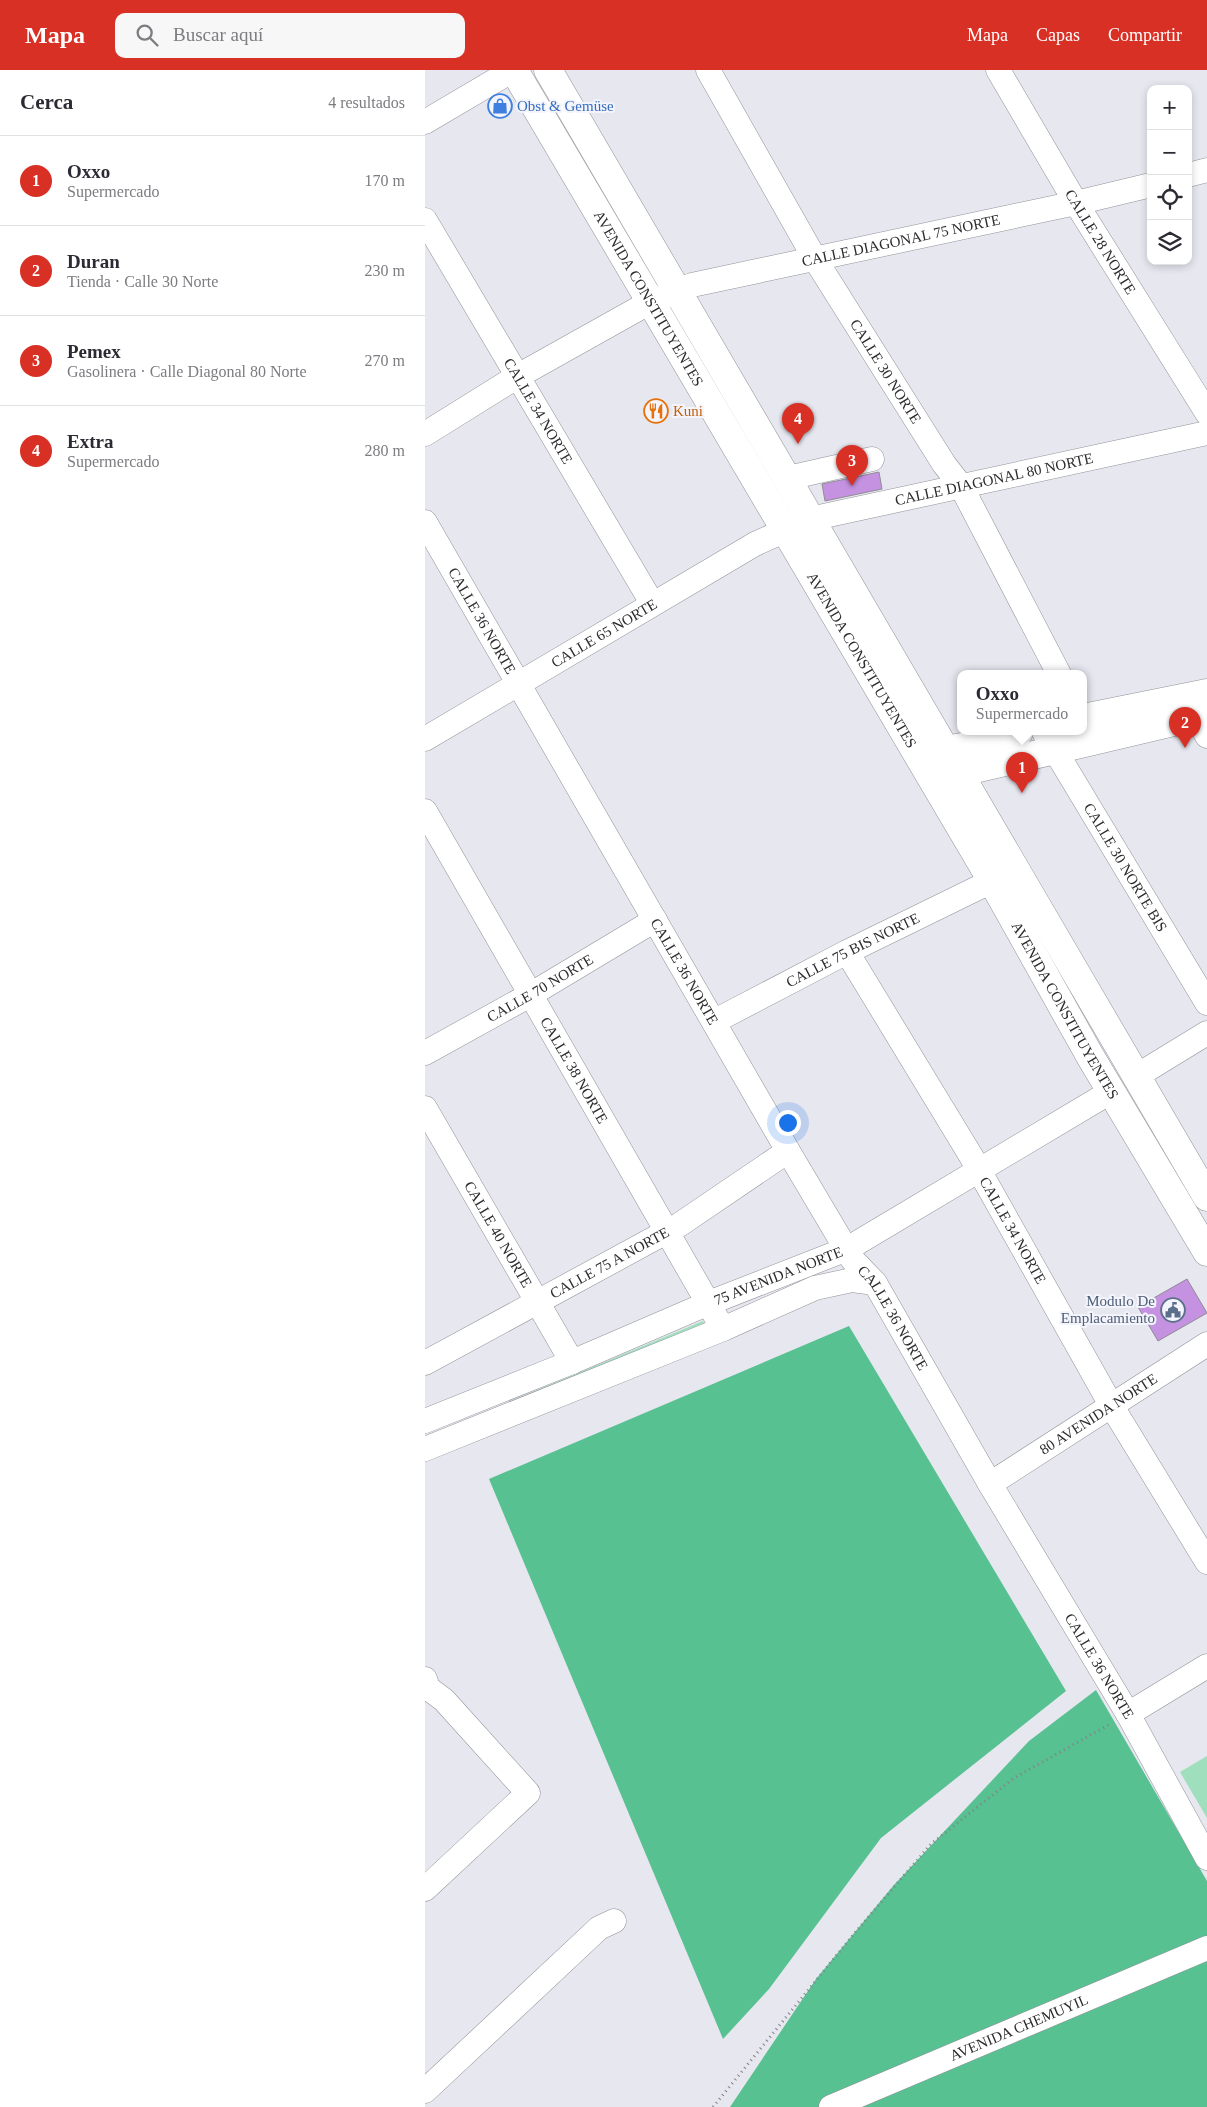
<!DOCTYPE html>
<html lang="es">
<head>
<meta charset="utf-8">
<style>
  :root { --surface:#fff; --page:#f7f7f7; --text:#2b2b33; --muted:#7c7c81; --line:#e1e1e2; --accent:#d93025 }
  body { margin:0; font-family:Georgia,serif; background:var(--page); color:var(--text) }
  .controls { position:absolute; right:15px; top:15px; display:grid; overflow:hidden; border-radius:10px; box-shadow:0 2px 8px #0003 }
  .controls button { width:45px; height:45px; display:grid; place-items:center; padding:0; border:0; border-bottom:1px solid var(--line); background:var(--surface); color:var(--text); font:25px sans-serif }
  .you { position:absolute; left:362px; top:1052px; width:18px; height:18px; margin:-12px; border:4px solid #fff; border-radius:50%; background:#1a73e8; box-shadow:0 0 0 8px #1a73e833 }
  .badge { display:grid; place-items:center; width:32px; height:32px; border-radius:50%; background:var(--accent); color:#fff; font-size:16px; font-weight:700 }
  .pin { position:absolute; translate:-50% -41px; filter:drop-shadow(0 1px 2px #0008) }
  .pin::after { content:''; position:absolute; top:26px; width:18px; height:15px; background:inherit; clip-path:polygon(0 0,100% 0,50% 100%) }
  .popup { position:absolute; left:532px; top:600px; width:130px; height:65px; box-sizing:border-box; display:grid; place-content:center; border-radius:10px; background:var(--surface); filter:drop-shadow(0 1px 4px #0005); font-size:16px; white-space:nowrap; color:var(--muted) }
  .popup b { font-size:19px; color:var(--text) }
  .popup::after { content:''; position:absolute; left:50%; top:100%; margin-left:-10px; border:10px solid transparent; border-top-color:var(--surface) }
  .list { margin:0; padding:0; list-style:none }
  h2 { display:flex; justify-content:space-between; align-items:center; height:65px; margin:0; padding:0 20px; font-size:21px }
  h2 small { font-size:16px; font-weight:400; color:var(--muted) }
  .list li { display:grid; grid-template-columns:32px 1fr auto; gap:15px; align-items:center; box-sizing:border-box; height:90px; padding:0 20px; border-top:1px solid var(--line) }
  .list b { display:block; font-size:19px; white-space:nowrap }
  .list p { margin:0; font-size:16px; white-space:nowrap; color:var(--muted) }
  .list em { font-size:16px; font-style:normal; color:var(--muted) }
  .icon { flex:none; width:28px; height:28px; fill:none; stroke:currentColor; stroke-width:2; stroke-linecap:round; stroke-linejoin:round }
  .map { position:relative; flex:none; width:782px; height:2037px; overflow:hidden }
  header { display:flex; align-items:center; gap:30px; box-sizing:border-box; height:70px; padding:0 25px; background:var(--accent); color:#fff }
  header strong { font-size:24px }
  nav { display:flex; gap:28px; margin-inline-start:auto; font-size:18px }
  .search { width:350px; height:45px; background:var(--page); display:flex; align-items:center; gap:12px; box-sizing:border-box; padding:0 18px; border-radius:10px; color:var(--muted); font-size:19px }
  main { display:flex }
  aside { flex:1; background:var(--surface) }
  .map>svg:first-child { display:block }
  .green { fill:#a0dfbe }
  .forest { fill:#58c191 }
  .building { fill:#c492e0; stroke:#908c93 }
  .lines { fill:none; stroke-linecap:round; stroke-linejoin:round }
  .minor-casing { stroke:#92929a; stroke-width:25 }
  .major-casing { stroke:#92929a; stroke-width:29 }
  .path { stroke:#818287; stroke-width:3; stroke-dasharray:1 4; stroke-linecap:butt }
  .minor { stroke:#fff; stroke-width:24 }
  .major { stroke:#fff; stroke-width:28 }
  .labels { text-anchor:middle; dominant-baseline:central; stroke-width:4; stroke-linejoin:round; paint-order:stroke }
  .shop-label { font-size:15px; fill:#366cbe; stroke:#f3f4fc; text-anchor:start }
  .street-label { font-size:15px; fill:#2c2c2f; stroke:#f3f4fc }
  .food-label { font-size:15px; fill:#c56008; stroke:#f3f4fc; text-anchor:start }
  .service-label { font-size:15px; fill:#4e5e75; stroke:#f3f4fc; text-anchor:end }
</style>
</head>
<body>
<header>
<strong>Mapa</strong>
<div class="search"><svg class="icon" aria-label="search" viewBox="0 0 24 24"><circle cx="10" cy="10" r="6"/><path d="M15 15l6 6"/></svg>Buscar aquí</div>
<nav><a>Mapa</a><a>Capas</a><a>Compartir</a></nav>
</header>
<main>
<aside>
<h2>Cerca<small>4 resultados</small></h2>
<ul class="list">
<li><span class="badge">1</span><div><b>Oxxo</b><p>Supermercado</p></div><em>170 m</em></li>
<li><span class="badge">2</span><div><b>Duran</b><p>Tienda · Calle 30 Norte</p></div><em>230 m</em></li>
<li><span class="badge">3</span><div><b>Pemex</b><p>Gasolinera · Calle Diagonal 80 Norte</p></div><em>270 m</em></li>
<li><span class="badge">4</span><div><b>Extra</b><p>Supermercado</p></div><em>280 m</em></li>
</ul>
</aside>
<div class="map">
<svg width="782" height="2037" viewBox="0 0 782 2037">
  <rect width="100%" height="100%" fill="#e6e7ef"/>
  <!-- green -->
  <path class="green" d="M278 1251 280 1255 0 1367Z
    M782 1686V1748L755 1702Z"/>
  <!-- forest -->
  <path class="forest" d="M424 1256 641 1621 456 1768 344 1919 298 1969 64 1409Z
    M671 1620 782 1811V2037H305L391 1909 468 1816 604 1671Z"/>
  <!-- building -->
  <path class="building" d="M454 402 457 419 400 431 397 414Z
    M762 1209 782 1243 733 1271 713 1237Z"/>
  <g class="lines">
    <!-- minor casing -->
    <g class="minor-casing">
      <g id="minor">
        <path id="s1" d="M283 0 390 189 519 394 536 416 634 604"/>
        <path id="s2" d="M573 0 651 133 782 343"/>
        <path d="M0 52 88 0"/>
        <path d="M763 105 782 100"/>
        <path id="s3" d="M0 150 227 533"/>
        <path id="s4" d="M0 364 93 306 227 231 267 215 651 133 726 115"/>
        <path d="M363 408 447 389"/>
        <path id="s5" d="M0 452 363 1081 427 1189 450 1213 565 1414 703 1644 782 1788"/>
        <path d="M771 646 782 666"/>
        <path id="s6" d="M619 662 782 933"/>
        <path id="s7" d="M0 669 330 474 385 449 782 363"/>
        <path id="s8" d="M0 741 298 1259"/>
        <path id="s9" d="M422 882 546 1086 686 1335 782 1492"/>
        <path id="s10" d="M290 951 422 882 567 811"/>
        <path id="s11" d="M0 983 105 925 230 850"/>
        <path d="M710 1007 782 963"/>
        <path id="s12" d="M0 1038 147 1292"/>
        <path id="s13" d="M0 1293 254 1155 363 1081"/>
        <path id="s14" d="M0 1351 147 1292 284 1233 422 1179 687 1021"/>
        <path d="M0 1379 298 1259 390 1218 427 1210 450 1213"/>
        <path id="s15" d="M565 1414 782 1274"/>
        <path d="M0 1609 3 1618 19 1630 103 1723 0 1819"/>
        <path d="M703 1644 782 1596"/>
        <path d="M0 2021 174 1858 189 1851"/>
        <path id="s16" d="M406 2037 782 1878"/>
      </g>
    </g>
    <!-- major casing -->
    <g class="major-casing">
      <g id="major">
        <path id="s17" d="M89 0 567 811 665 986 782 1182"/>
        <path d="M123 0 782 1127"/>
        <path d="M658 648 782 623"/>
        <path d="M503 683 537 677 594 662"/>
        <path d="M516 707 782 644"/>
      </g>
    </g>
    <!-- path -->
    <path class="path" d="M288 2037 428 1865 506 1774 589 1708 687 1653"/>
    <!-- minor -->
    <use href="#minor" class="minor"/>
    <!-- major -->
    <use href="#major" class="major"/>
  </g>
  <!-- icons -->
  <defs>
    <g id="shop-ring" transform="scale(1.25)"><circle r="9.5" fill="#f3f4fc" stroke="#3f7fe0" stroke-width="1.5"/><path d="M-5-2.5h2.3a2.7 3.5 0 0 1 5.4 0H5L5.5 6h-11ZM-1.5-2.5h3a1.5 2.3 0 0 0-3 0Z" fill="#3f7fe0"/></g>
    <g id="restaurant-ring" transform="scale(1.25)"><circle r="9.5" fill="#f3f4fc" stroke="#e8710a" stroke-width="1.5"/><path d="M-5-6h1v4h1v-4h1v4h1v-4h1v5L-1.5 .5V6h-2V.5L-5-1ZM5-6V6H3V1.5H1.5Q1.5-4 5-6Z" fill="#e8710a"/></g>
    <g id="civic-ring" transform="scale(1.25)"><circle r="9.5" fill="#f3f4fc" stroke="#5c6f8a" stroke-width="1.5"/><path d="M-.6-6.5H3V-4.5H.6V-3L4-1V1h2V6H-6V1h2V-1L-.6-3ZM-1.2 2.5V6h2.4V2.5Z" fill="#5c6f8a"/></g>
  </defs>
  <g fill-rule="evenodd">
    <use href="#shop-ring" x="75" y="36"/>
    <use href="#restaurant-ring" x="231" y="341"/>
    <use href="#civic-ring" x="748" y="1240"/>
  </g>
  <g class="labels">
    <!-- shop labels -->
    <g class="shop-label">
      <text x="92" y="36">Obst &amp; Gemüse</text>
    </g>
    <!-- street labels -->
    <g class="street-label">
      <text stroke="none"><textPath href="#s4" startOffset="520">CALLE DIAGONAL 75 NORTE</textPath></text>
      <text stroke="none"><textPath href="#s2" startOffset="200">CALLE 28 NORTE</textPath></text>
      <text stroke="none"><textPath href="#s17" startOffset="265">AVENIDA CONSTITUYENTES</textPath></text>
      <text stroke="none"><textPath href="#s1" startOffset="350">CALLE 30 NORTE</textPath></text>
      <text stroke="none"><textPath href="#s3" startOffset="222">CALLE 34 NORTE</textPath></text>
      <text stroke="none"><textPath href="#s7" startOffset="632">CALLE DIAGONAL 80 NORTE</textPath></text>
      <text stroke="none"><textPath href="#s5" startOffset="114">CALLE 36 NORTE</textPath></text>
      <text stroke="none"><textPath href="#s7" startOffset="208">CALLE 65 NORTE</textPath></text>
      <text stroke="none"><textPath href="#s17" startOffset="685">AVENIDA CONSTITUYENTES</textPath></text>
      <text stroke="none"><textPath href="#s6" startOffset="158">CALLE 30 NORTE BIS</textPath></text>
      <text stroke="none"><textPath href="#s10" startOffset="155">CALLE 75 BIS NORTE</textPath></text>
      <text stroke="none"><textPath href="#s5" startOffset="519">CALLE 36 NORTE</textPath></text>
      <text stroke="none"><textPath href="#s11" startOffset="132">CALLE 70 NORTE</textPath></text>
      <text stroke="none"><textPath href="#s17" startOffset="1090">AVENIDA CONSTITUYENTES</textPath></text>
      <text stroke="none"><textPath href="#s8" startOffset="299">CALLE 38 NORTE</textPath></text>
      <text stroke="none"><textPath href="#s9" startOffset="324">CALLE 34 NORTE</textPath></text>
      <text stroke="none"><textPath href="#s12" startOffset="146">CALLE 40 NORTE</textPath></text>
      <text stroke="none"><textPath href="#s13" startOffset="210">CALLE 75 A NORTE</textPath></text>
      <text stroke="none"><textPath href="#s14" startOffset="382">75 AVENIDA NORTE</textPath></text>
      <text stroke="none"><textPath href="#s5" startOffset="924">CALLE 36 NORTE</textPath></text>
      <text stroke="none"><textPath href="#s15" startOffset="129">80 AVENIDA NORTE</textPath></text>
      <text stroke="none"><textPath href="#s5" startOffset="1329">CALLE 36 NORTE</textPath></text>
      <text stroke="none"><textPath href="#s16" startOffset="204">AVENIDA CHEMUYIL</textPath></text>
    </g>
    <!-- food labels -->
    <g class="food-label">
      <text x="248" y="341">Kuni</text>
    </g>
    <!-- service labels -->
    <g class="service-label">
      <text x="730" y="1231">Modulo De<tspan x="730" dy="17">Emplacamiento</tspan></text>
    </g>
  </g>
</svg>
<div class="controls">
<button>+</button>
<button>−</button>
<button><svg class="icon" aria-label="locate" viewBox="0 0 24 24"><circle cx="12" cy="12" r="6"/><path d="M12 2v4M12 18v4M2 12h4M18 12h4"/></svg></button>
<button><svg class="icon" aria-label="layers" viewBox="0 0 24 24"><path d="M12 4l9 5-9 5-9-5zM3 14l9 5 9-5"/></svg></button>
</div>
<div class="you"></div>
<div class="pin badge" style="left:597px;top:723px">1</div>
<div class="popup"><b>Oxxo</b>Supermercado</div>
<div class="pin badge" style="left:760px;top:678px">2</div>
<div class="pin badge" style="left:427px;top:416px">3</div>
<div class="pin badge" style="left:373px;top:374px">4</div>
</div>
</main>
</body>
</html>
